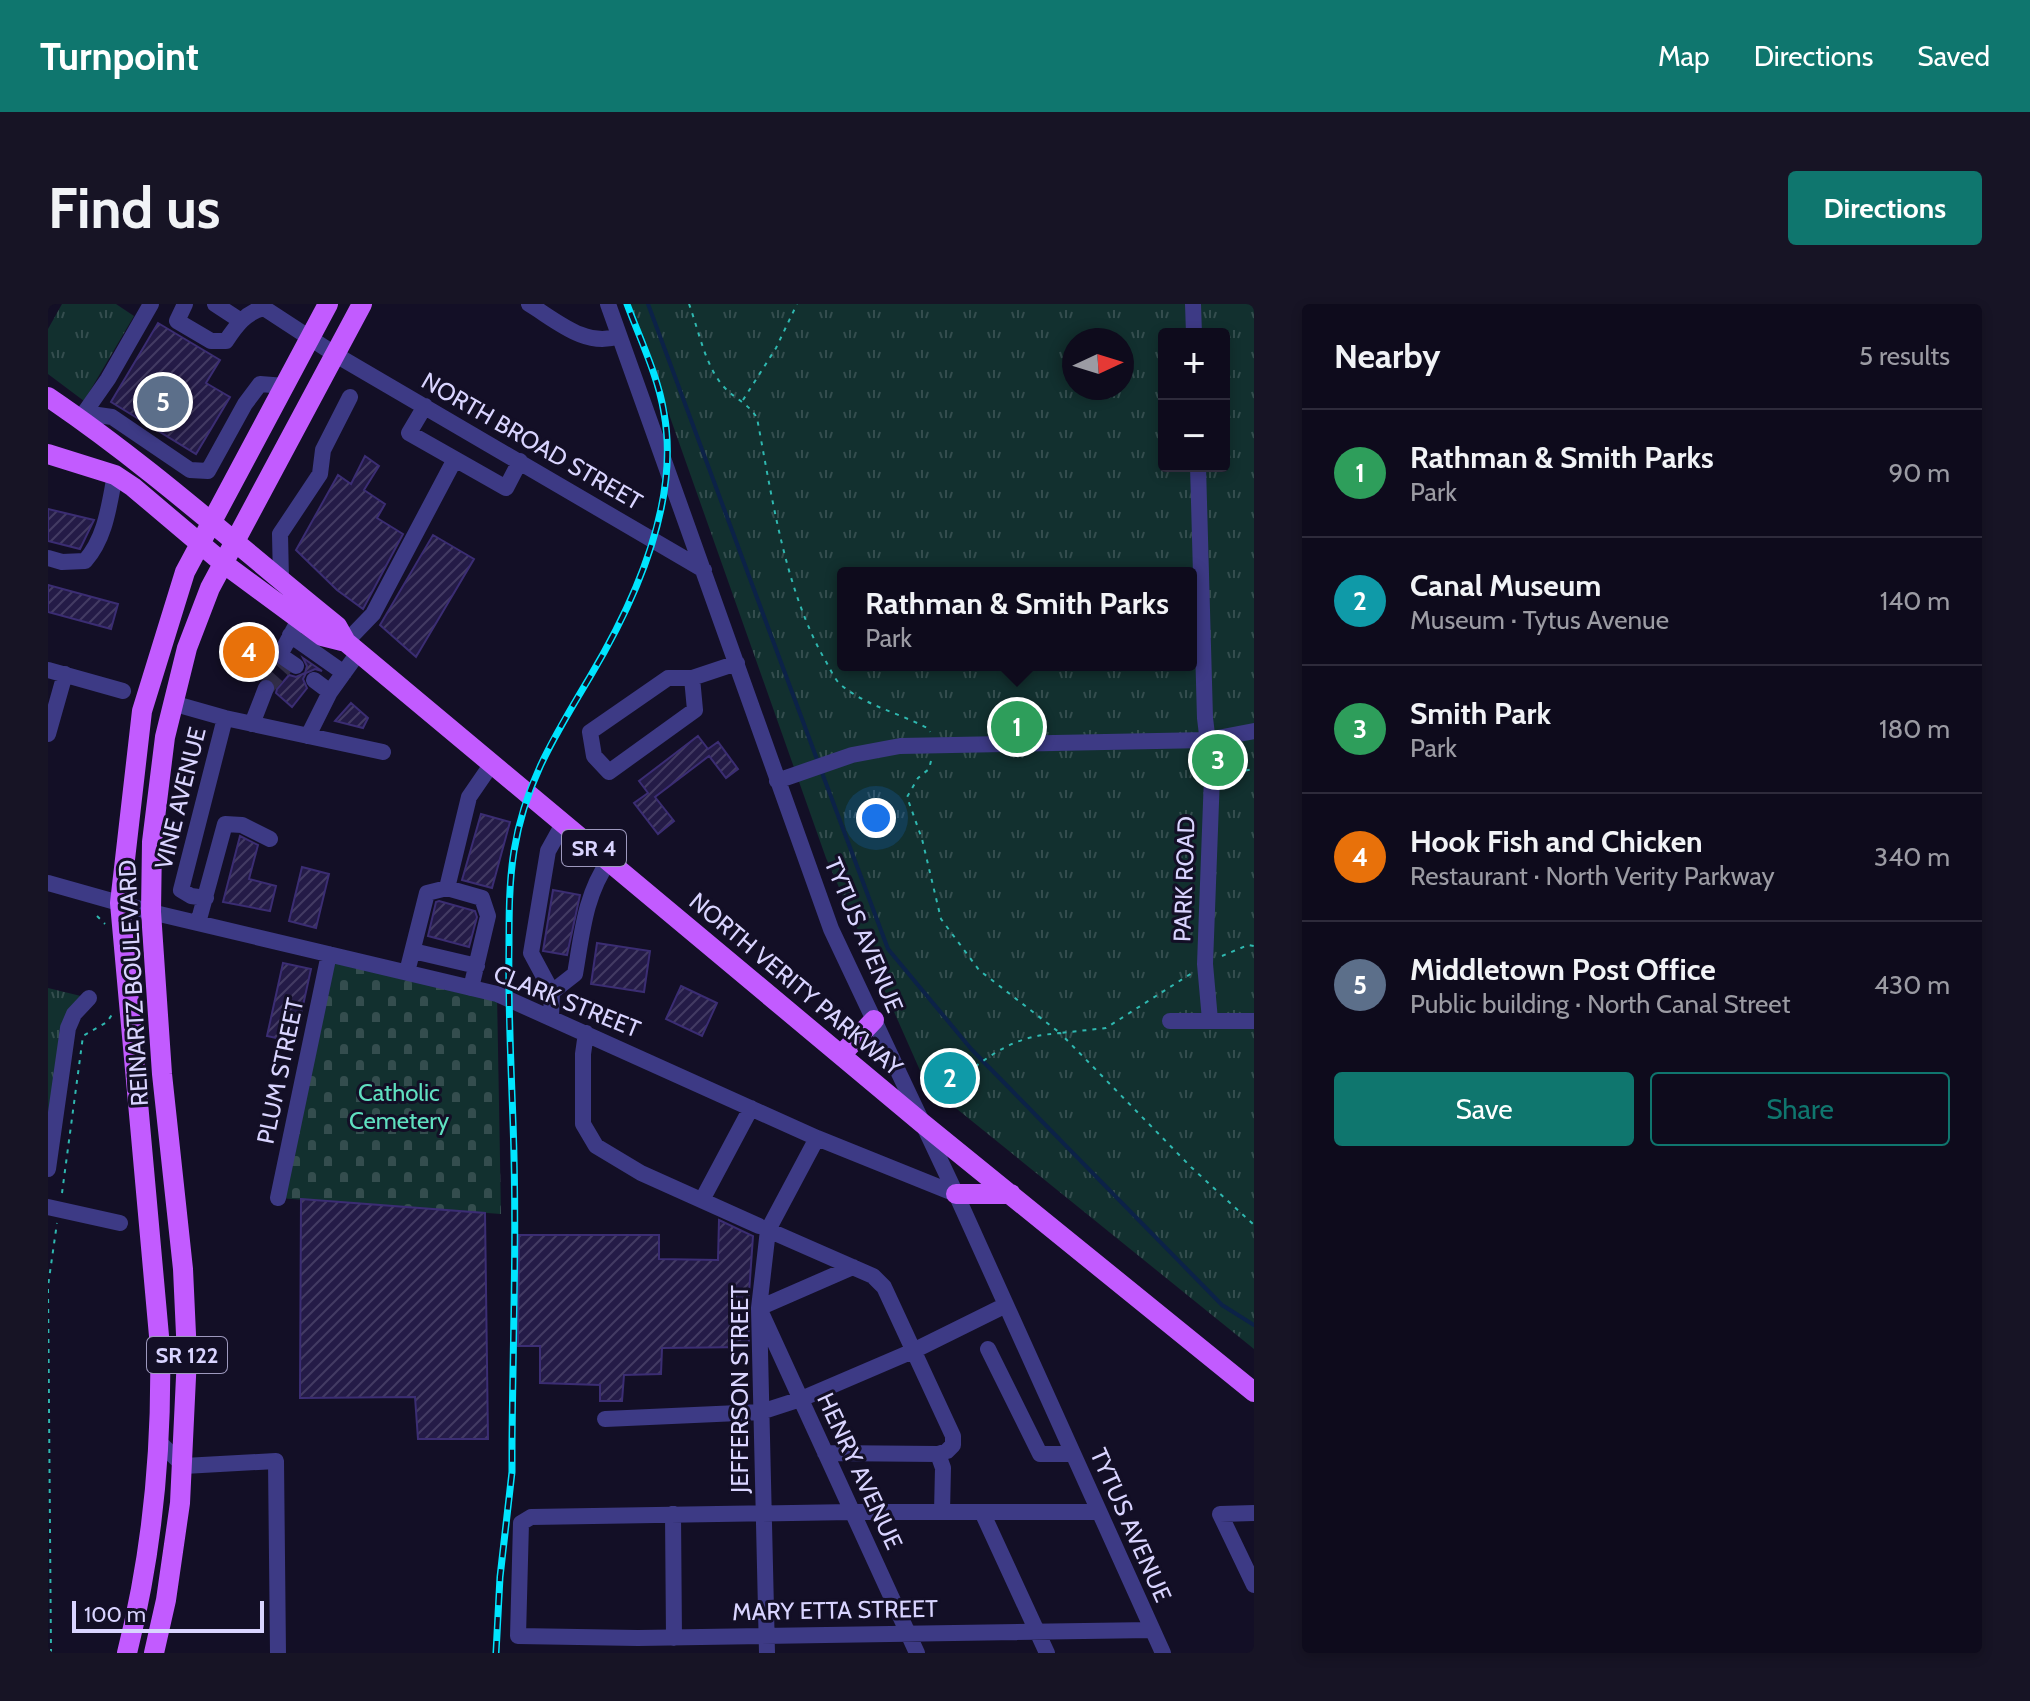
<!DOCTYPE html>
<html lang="en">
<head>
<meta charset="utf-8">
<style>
  :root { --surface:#0e0b1c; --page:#171425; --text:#f1f3f6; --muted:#9b9ba3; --line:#2e2b3b; --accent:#0f766e }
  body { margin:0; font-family:Cabin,sans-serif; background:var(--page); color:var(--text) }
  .controls { position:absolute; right:24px; top:24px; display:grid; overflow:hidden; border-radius:8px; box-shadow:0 4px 12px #0003 }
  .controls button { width:72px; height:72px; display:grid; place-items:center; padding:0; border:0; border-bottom:2px solid var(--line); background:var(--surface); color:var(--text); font:40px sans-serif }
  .compass { position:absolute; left:1014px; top:24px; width:72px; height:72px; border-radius:50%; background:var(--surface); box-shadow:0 4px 12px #0003; rotate:86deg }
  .scale { position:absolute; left:24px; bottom:20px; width:192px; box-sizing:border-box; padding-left:8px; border:4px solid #d9d4ff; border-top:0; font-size:22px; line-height:28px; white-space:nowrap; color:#d9d4ff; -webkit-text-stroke:6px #130f26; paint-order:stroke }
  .you { position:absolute; left:828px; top:514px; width:28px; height:28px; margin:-20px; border:6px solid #fff; border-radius:50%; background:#1a73e8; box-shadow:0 0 0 12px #1a73e833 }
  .badge { display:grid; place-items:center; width:52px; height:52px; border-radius:50%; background:var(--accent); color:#fff; font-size:26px; font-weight:700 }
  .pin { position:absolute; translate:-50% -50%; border:4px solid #fff; box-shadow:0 2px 8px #0006 }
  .popup { position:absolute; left:789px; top:263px; width:360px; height:104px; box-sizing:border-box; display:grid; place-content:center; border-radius:8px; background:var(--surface); filter:drop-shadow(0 2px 6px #0005); font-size:26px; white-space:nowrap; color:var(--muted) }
  .popup b { font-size:30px; color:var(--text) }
  .popup::after { content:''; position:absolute; left:50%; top:100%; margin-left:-16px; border:16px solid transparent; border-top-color:var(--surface) }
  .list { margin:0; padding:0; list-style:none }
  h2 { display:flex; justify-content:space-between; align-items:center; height:104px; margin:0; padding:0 32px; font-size:34px }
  h2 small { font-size:26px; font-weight:400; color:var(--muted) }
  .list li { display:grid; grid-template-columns:52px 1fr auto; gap:24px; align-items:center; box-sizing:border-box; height:128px; padding:0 32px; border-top:2px solid var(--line) }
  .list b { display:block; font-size:30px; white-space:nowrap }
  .list p { margin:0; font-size:26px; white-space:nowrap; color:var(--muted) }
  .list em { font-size:26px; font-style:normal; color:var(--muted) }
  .actions { display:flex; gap:16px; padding:24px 32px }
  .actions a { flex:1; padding:18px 0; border:2px solid var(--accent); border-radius:8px; text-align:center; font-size:28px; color:var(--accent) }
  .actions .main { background:var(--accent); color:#fff }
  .map { position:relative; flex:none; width:1206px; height:1349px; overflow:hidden; border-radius:8px }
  header { display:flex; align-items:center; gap:48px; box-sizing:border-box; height:112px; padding:0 40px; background:var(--accent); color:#fff }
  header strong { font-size:38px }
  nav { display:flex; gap:44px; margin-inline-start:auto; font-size:28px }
  .intro { display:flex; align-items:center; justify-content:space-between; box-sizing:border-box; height:192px; padding:0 48px }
  h1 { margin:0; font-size:56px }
  .button { padding:20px 36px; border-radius:8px; background:var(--accent); color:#fff; font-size:28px; font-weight:700 }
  main { display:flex; gap:48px; padding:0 48px }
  aside { flex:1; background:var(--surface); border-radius:8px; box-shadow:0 4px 12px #0003 }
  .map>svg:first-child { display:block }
  .cemetery { fill:url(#cemetery-stones) }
  .park { fill:url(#park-tufts); fill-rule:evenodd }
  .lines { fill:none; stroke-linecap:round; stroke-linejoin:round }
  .stream { stroke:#0c2248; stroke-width:4 }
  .building { fill:url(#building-hatch); stroke:#3b2d73; stroke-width:2 }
  .minor-tunnel { stroke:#312d47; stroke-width:16; stroke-dasharray:16 8; stroke-linecap:butt }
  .path { stroke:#2fb8b0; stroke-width:2; stroke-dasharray:4 6; stroke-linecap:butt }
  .minor { stroke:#3d3a85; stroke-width:16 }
  .major { stroke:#c25bff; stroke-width:20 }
  .rail-casing { stroke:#00e5ff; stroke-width:7 }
  .rail { stroke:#130f26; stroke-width:4; stroke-dasharray:12; stroke-linecap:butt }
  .labels { text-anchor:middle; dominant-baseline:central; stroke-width:6; stroke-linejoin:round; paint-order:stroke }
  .shield { fill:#130f26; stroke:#9e99be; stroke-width:2 }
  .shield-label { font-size:22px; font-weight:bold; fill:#d9d4ff }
  .street-label { font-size:24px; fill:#d9d4ff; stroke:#130f26 }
  .park-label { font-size:24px; fill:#5fe0c0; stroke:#130f26 }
</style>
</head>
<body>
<header>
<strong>Turnpoint</strong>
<nav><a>Map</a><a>Directions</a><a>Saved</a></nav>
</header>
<div class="intro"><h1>Find us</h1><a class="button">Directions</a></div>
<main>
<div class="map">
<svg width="1206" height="1349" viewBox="0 0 1206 1349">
  <defs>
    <pattern id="cemetery-stones" width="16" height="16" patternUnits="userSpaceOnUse" patternTransform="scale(2)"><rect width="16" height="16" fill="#12302f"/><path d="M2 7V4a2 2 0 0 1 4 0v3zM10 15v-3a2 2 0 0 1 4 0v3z" fill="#344d4e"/></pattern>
    <pattern id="park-tufts" width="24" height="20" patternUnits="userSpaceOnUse" patternTransform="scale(2)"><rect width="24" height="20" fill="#12302f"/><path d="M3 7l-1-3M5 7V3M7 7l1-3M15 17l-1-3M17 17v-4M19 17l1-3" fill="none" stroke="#344d4e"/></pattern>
    <pattern id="building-hatch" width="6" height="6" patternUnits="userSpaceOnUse" patternTransform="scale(2)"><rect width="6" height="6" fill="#241b47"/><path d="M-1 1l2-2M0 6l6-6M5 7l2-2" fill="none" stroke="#433b63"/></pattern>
  </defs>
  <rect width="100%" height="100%" fill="#130f26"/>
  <!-- cemetery -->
  <path class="cemetery" d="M281 650 449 690 453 910 230 894Z"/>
  <!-- park -->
  <path class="park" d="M14 0H68L86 12 36 97 0 70V25Z
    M582 0H1206V1045L878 780 778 554ZM1116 30H1176V162H1116ZM1026 36H1074V84H1026ZM795 269H1143V361H795Z
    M0 684 41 694 26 710 0 865Z"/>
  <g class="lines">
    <!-- stream -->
    <path class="stream" d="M600 0 770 458
      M773 466 840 645 924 746 1174 1001 1206 1021"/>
  </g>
  <!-- building -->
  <path class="building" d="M110 19 172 56 158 79 182 93 148 150 63 98Z
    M317 152 331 162 316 186 337 200 329 214 355 230 315 305 289 286 248 246 290 171 303 180Z
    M0 205 46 216 32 245 0 237Z
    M385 231 426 255 368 353 332 321Z
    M0 281 70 300 63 325 0 308Z
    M191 330 218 337 211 365 184 358Z
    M255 354 274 367 267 365 258 369 255 375 259 384 244 403 228 389 229 385 241 371 248 373 257 369 259 362Z
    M303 399 320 414 315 424 287 417Z
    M650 432 660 445 670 438 690 465 678 474 661 452 607 493 626 517 610 530 586 499 600 489 591 477Z
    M433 510 462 518 444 584 414 576Z
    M192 532 210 541 201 575 228 582 222 607 175 598Z
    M254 563 281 570 268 624 241 617Z
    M505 586 532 591 519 651 495 647Z
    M391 597 427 607 429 613 421 643 380 632 388 598Z
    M549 639 602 647 596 688 543 680Z
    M235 659 263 665 247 738 219 732Z
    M633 682 669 699 654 732 618 715Z
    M891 760 898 766 902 762 920 779 908 792 883 769Z
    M253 895 437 909 440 1135H370L367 1093 252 1094Z
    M671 916 705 932 700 1004 701 1043 614 1044 613 1070 576 1071 574 1097H552V1081L492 1079V1042H470L471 931H611V955L670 956Z"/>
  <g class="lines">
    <!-- minor-tunnel -->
    <path class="minor-tunnel" d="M218 384 237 363"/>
    <!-- path -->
    <path class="path" d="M641 0C651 27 657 62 676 83 687 95 701 100 709 114 724 193 737 286 777 356 782 364 786 375 793 381 820 403 852 409 881 425L882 428
      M695 96 728 44 749 0
      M883 457 881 465 870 474 859 493 874 535 893 615 931 666 1012 729 1058 724 1144 669
      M1178 470 1206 465
      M49 612 57 620
      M1174 652 1200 641 1206 642
      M928 783V762C958 740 976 732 1012 729L1143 863 1206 921
      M14 889 35 732 59 718 65 709
      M3 1349 0 982 9 919"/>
    <!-- minor -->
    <path class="minor" d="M137 0 129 17 163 37H178C188 22 198 8 216 4
      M167 0 193 17
      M481 0C509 17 538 44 571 32
      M560 0 783 625 908 890 1115 1349
      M1145 0 1146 30
      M216 4 288 51 656 266
      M377 102 361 129 458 184 472 157
      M32 115 50 111 64 113 142 166 160 167 197 100 212 80 237 82
      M32 115 60 75 103 0
      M1150 162 1157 414 1164 472 1157 660 1162 716
      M0 254 14 258 37 257C58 233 61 201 67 171
      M233 276 232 230 272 170 275 146 302 93
      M247 323 232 351 248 362
      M242 331 296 369
      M298 338 325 310 407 155
      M0 366 75 387
      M644 374 647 406 561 468 546 452 542 428 620 374H644L689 359
      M266 376 282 388 310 349
      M124 399 177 414 335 448
      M204 420 218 384
      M0 430 17 370
      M260 432 282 388
      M729 477 804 451 852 442 1159 436 1206 427
      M0 579 103 608 449 690 769 834 908 890
      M399 584 434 594 440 612 423 684
      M158 594 143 592 133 586 177 414
      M150 619 177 520 194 521 222 535
      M365 647 429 662
      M359 668 379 589 399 584 421 493 443 461
      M504 688 527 670C534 630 537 590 561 557
      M503 713 504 688 483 649 500 547 515 520
      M1122 717H1206
      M538 729 535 750V820L548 842 593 869 711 922
      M0 865 20 724 26 710 41 694
      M230 894 281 650
      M654 896 703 804
      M0 903 72 919
      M720 926 825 972 836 983 905 1132V1141L899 1147 890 1150 777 1149
      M805 963 711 1004 869 1349
      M940 1045 992 1150H1025
      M557 1115 713 1108 753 1095 865 1047 958 1001
      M111 1138 136 1162 228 1157 230 1349
      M890 1150 895 1164 894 1208
      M934 1208 999 1349
      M1051 1208H804L483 1213 473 1219 470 1332 590 1334 1104 1326
      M1206 1209 1172 1210 1206 1281
      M625 1210 626 1334
      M719 1349 711 1004 720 926 769 834"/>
    <!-- major -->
    <path class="major" d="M0 93C102 162 193 245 289 322L298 338 874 819 1206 1088
      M0 150 67 171 85 183 175 259 274 332 298 338
      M793 751 826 716
      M908 890H963
      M79 1349C104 1250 114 1144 112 1043L72 599 94 407 137 268 280 0
      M106 1349 118 1296 132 1199 139 1052 135 965 114 770 103 608 104 538 117 433 139 344 162 284 314 0"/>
    <!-- rail casing -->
    <g class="rail-casing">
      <path id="rail" d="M448 1349 452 1273 464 1168V1139C465 1032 469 925 465 818 463 760 460 702 461 643 461 611 461 578 466 547 477 478 508 430 543 371 587 297 632 197 616 109 610 72 592 35 579 0"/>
    </g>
    <!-- rail -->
    <use href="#rail" class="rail"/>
  </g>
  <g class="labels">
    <!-- shield labels -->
    <g class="shield">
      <rect x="514" y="526" width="64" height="36" rx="6"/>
      <rect x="99" y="1033" width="80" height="36" rx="6"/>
    </g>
    <g class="shield-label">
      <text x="546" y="544">SR 4</text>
      <text x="139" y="1051">SR 122</text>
    </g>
    <!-- street labels -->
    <g class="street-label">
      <text transform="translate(484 137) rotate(30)">NORTH BROAD STREET</text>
      <text transform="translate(132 494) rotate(-76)">VINE AVENUE</text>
      <text transform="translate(1136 575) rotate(-88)">PARK ROAD</text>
      <text transform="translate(816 631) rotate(67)">TYTUS AVENUE</text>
      <text transform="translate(85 679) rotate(-93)">REINARTZ BOULEVARD</text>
      <text transform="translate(748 680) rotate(40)">NORTH VERITY PARKWAY</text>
      <text transform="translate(519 697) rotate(22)">CLARK STREET</text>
      <text transform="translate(232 767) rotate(-78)">PLUM STREET</text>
      <text transform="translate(691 1085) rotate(-90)">JEFFERSON STREET</text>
      <text transform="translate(812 1167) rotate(65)">HENRY AVENUE</text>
      <text transform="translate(1083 1221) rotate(66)">TYTUS AVENUE</text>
      <text transform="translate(787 1306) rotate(-1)">MARY ETTA STREET</text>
    </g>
    <!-- park labels -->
    <g class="park-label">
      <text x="351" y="788">Catholic<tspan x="351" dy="28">Cemetery</tspan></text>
    </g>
  </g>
</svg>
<div class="controls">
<button>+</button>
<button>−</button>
</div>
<svg class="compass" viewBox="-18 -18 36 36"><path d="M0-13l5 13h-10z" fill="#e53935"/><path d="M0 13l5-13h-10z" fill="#9b9ba3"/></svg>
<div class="scale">100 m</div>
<div class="you"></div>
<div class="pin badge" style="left:969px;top:423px;background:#2e9e5b">1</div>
<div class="popup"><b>Rathman &amp; Smith Parks</b>Park</div>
<div class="pin badge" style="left:902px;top:774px;background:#0f9aa8">2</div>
<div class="pin badge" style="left:1170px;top:456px;background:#2e9e5b">3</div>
<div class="pin badge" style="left:201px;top:348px;background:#e8710a">4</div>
<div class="pin badge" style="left:115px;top:98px;background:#5c6f8a">5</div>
</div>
<aside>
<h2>Nearby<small>5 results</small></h2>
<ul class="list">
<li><span class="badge" style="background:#2e9e5b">1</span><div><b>Rathman &amp; Smith Parks</b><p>Park</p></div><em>90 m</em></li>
<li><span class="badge" style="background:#0f9aa8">2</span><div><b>Canal Museum</b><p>Museum · Tytus Avenue</p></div><em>140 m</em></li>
<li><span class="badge" style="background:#2e9e5b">3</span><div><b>Smith Park</b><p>Park</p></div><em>180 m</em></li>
<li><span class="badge" style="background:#e8710a">4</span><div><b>Hook Fish and Chicken</b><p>Restaurant · North Verity Parkway</p></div><em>340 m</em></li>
<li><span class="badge" style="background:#5c6f8a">5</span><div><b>Middletown Post Office</b><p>Public building · North Canal Street</p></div><em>430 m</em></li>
</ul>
<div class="actions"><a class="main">Save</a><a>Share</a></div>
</aside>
</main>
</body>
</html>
